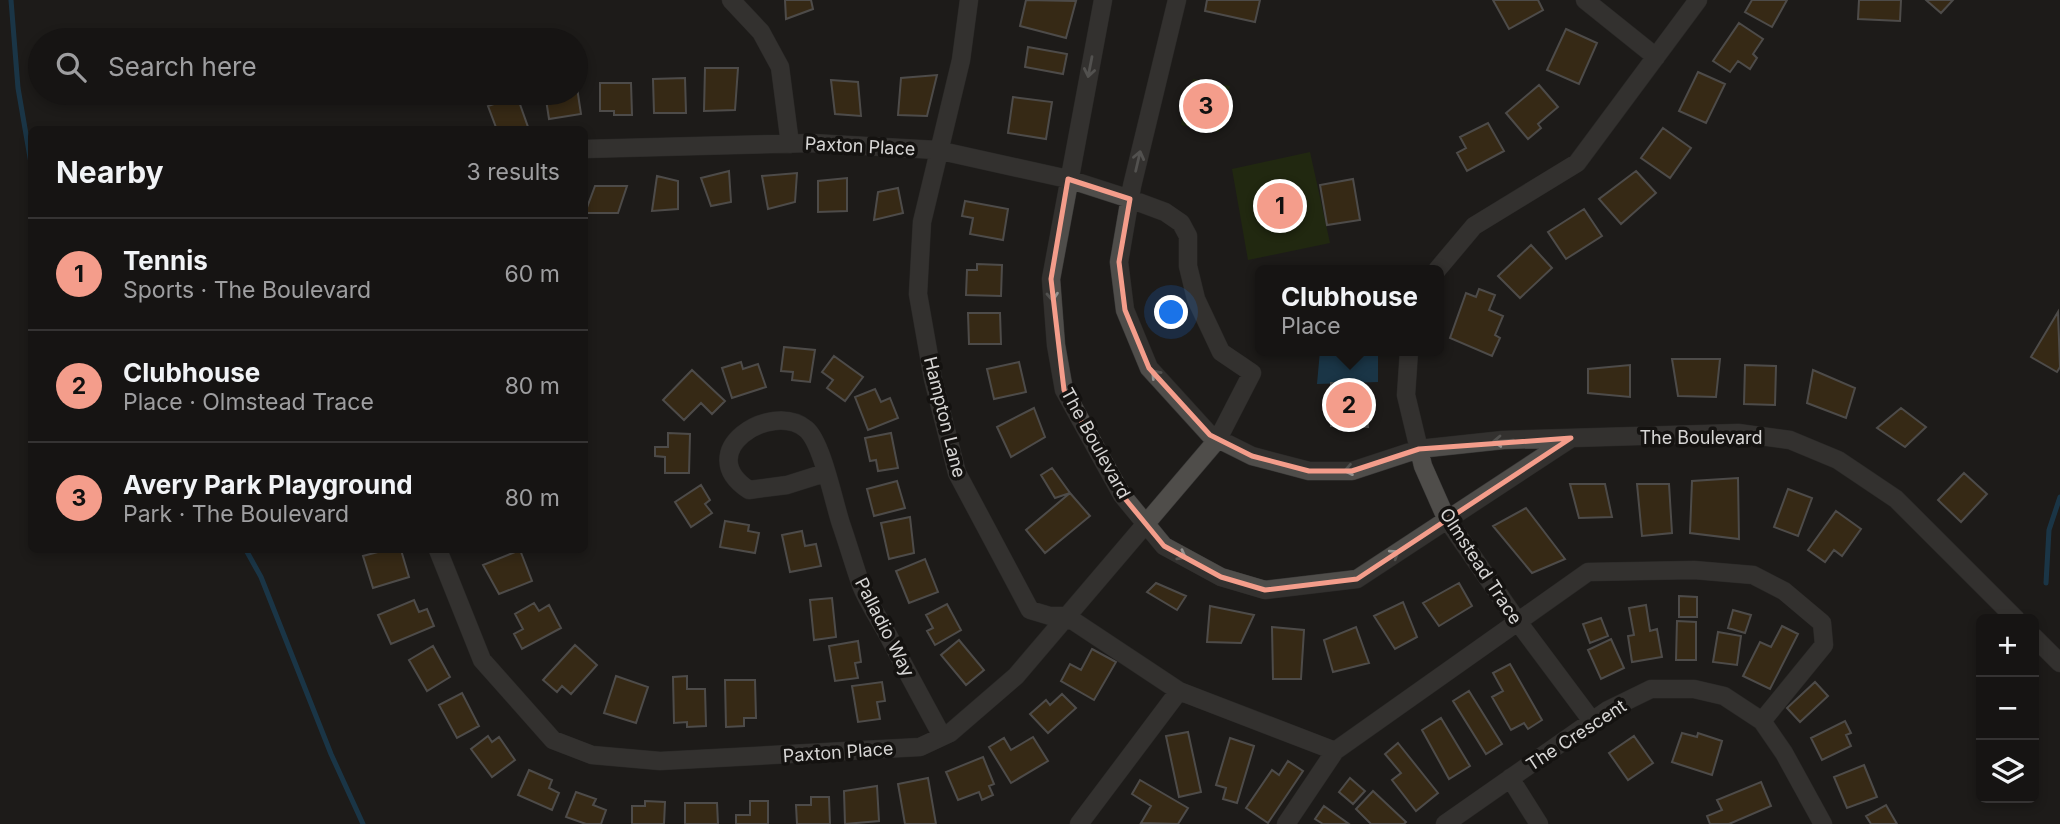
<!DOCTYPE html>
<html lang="en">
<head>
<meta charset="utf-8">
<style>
  :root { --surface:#161413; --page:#1f1d1c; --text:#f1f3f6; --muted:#9e9ea0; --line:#353333; --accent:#f49d8b }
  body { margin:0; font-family:Inter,sans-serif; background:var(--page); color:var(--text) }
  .controls { position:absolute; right:21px; bottom:21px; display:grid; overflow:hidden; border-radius:10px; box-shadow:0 4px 10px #0003 }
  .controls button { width:63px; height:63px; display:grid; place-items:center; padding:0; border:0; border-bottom:2px solid var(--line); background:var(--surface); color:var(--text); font:35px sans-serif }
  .you { position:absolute; left:1172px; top:313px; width:24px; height:24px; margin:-18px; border:5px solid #fff; border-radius:50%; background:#1a73e8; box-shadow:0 0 0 10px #1a73e833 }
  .badge { display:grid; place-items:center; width:46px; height:46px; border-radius:50%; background:var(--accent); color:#111; font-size:23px; font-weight:700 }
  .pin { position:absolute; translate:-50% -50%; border:4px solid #fff; box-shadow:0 2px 7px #0006 }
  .popup { position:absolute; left:1255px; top:265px; width:189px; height:91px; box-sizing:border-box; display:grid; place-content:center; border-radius:10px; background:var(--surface); filter:drop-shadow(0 2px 5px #0005); font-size:23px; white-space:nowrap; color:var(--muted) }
  .popup b { font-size:26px; color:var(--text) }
  .popup::after { content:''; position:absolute; left:50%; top:100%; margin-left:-14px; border:14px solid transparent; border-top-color:var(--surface) }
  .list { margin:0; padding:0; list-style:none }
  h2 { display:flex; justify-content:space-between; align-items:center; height:91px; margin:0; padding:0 28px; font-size:30px }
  h2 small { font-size:23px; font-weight:400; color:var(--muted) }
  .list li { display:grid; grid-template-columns:46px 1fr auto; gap:21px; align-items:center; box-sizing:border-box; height:112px; padding:0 28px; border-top:2px solid var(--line) }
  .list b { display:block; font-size:26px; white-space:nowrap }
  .list p { margin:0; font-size:23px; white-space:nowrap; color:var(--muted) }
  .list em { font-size:23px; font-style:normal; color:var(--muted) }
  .icon { flex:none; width:38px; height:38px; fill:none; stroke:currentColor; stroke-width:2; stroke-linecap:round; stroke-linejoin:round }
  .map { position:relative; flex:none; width:2060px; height:824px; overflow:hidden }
  .search { position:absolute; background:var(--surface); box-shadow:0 4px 10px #0003; left:28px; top:28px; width:560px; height:77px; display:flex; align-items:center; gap:18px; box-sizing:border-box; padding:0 24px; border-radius:38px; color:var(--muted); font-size:26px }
  .panel { position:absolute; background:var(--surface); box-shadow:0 4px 10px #0003; left:28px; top:126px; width:560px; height:427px; border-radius:10px }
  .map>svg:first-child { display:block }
  .green { fill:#263806 }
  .water { fill:#18567d }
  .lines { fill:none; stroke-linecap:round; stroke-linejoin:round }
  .stream { stroke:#18567d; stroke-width:5 }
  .building { fill:#543a11; stroke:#888583; stroke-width:2 }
  .minor-casing { stroke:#393837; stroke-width:19 }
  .minor { stroke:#4f4d4a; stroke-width:18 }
  .oneway { stroke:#939290 }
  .marked { fill:none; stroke:#f49d8b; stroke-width:5; stroke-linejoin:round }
  .labels { text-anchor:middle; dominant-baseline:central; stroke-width:7; stroke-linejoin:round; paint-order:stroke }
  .street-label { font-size:18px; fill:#d7d6d5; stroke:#141210 }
</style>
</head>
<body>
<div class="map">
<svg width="2060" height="824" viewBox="0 0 2060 824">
  <rect width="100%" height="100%" fill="#1d1b19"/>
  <!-- green -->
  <path class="green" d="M1193 79 1230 86 1219 132 1181 125Z
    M1310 152 1330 243 1248 260 1232 169Z"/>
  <!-- water -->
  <path class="water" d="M1320 351H1378V382L1317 384Z"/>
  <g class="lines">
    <!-- stream -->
    <path class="stream" d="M11 0 18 88 32 169
      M246 550 261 577 331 754 363 824
      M2046 583 2049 530 2060 497"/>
  </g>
  <!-- building -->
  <path class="building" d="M785 0H811L813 9 786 19Z
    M1026 0 1076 1 1066 38 1020 26Z
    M1207 0H1260L1255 22 1205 11Z
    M1493 0H1538L1543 10 1509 29Z
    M1752 0H1787L1772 27 1745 12Z
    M1859 0H1901L1900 21 1858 19Z
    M1926 0H1953L1941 13Z
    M1739 23 1763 39 1753 54 1757 58 1750 69 1738 61 1730 72 1713 61Z
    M1566 29 1597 43 1579 84 1547 70Z
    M1028 47 1067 54 1063 74 1025 67Z
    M705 68H738L735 110 704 111Z
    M1698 72 1725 84 1706 123 1679 111Z
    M937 75 927 116 898 115 901 78Z
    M685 78 686 113H654L653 79Z
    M831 80 858 82 861 116 835 114Z
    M576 81 581 114 549 119 545 93H576Z
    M600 83H631L632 115H614V111H600Z
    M1539 85 1558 107 1538 124 1541 128 1528 139 1506 113Z
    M517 96 528 127 497 130 488 106Z
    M1013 97 1052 102 1046 139 1008 133Z
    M1488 123 1504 151 1467 171 1457 153 1466 148 1460 137Z
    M1663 128 1691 148 1670 178 1641 158Z
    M729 171 731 202 711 206 701 178Z
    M1636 171 1656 193 1621 224 1599 199Z
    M797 173 795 202 768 209 762 176Z
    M657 176 678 181V209L652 211Z
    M847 178V211L818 212V181Z
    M1353 179 1360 220 1327 225 1320 185Z
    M595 186H627L618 213H585Z
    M898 188 903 213 874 220 878 192Z
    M965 201 1008 209 1003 240 970 234 973 218 962 216Z
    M1584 209 1602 236 1566 259 1548 232Z
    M1531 245 1552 268 1520 298 1498 276Z
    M977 264 1002 265 1001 296 966 295 967 270H977Z
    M1479 289 1495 295 1489 310 1503 316 1495 335 1500 338 1492 356 1450 338 1466 293 1476 297Z
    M2058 312 2060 367 2057 372 2031 357Z
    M968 313H1000L1001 344H969Z
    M784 347 815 350 810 382 792 380 793 372 781 371Z
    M834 356 863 377 845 401 827 388 833 380 822 372Z
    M1672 359H1720L1716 397 1678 396Z
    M741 362 743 369 758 364 766 387 732 398 722 368Z
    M1019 362 1026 392 994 399 987 369Z
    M1630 365V397L1588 393V369Z
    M1745 365 1776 366 1775 405 1744 404Z
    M692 370 725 401 712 414 701 403 684 420 663 400Z
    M1813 370 1855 388 1846 418 1807 403Z
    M1331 383 1366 385 1368 427 1331 426Z
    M875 389 881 402 890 398 898 418 868 430 855 397Z
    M1034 408 1045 437 1011 457 997 427Z
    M1901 408 1926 427 1905 447 1877 428Z
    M668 433 690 434 689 473H665V457L655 456V447H668Z
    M891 433 898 468 878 471 876 460 870 461 865 438Z
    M1052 468 1070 493 1055 498 1041 475Z
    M1964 473 1987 494 1961 522 1938 500Z
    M1738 478 1739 539 1690 533 1692 481Z
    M897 481 905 508 874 516 867 489Z
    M1570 484H1605L1612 517 1579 518Z
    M1637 484H1669L1672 533 1642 536Z
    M701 485 710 500 705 504 712 513 691 527 675 502Z
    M1788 489 1812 498 1798 536 1774 527Z
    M1070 493 1090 516 1045 553 1026 530Z
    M1526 508 1565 559 1532 573 1493 526Z
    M1836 511 1861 529 1842 556 1834 550 1825 562 1808 550Z
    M910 517 914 553 889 559 881 523Z
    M725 521 749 525 748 531 759 533 755 553 720 547Z
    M802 531 805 546 816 544 821 566 790 572 782 535Z
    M385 550H401L409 577 373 588 363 556Z
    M520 550 532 581 499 594 483 565Z
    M925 559 938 592 909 603 896 571Z
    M1156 583 1186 596 1177 610 1147 592Z
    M1459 583 1472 606 1439 626 1423 603Z
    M1679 596 1697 597V617H1679Z
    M832 598 836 637 814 640 810 600Z
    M414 600 419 612 427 609 434 626 391 644 378 615Z
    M1403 602 1417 637 1395 649 1374 616Z
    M534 603 539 611 549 605 561 628 522 649 514 634 523 629 515 614Z
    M947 604 961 630 935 645 927 631 933 628 926 615Z
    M1646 605 1650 631 1657 629 1662 657 1632 662 1628 636 1634 635 1629 608Z
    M1210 606 1254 615 1241 643 1207 642Z
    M1733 610 1751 615 1745 633 1728 628Z
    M1601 618 1608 636 1590 643 1583 624Z
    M1677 621 1696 622V660H1676Z
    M1782 626 1798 634 1770 689 1743 676 1760 642 1771 647Z
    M1272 627 1304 630 1301 679H1273Z
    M1356 627 1369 663 1333 672 1324 640Z
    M1718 632 1741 636 1737 665 1713 662Z
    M1611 639 1624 668 1601 679 1588 650Z
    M959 640 984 670 966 685 941 655Z
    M858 641 861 662 855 663 858 678 835 681 829 646Z
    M575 645 597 665 571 694 562 686 557 692 543 680Z
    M433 646 450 677 427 691 409 660Z
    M1092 649 1116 662 1094 700 1061 681 1070 664 1081 670Z
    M1510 664 1542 720 1528 729 1524 723 1511 730 1492 697 1503 691 1493 673Z
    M616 676 648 687 636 723 604 713Z
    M687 676V689H705L706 726 687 727V722L674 723 673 677Z
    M725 680H755L756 718H744V726L726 727Z
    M882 682 885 701 877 702 880 719 858 722 852 686Z
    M1815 682 1828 696 1800 722 1787 708Z
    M1469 691 1502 744 1486 754 1453 701Z
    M462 693 479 726 457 738 439 705Z
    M1062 694 1076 708 1048 733 1030 714 1046 700 1050 705Z
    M1441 718 1470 766 1449 779 1422 730Z
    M1845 721 1851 733 1846 735 1851 746 1822 760 1811 738Z
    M1188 732 1201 792 1179 797 1166 736Z
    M1682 733 1697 737 1698 733 1722 741 1712 775 1672 762Z
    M488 736 492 742 499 737 515 760 492 777 471 749Z
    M1634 736 1653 763 1628 780 1609 753Z
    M1033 737 1048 761 1011 783 989 747 1004 738 1011 750Z
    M1230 738 1254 746 1237 803 1223 799 1226 788 1216 785Z
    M1398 743 1438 793 1416 811 1392 780 1401 773 1385 754Z
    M983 757 994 784 989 786 993 795 982 800 979 792 958 800 946 772Z
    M1288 761 1303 771 1268 823 1246 808 1272 770 1279 775Z
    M1864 765 1877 797 1847 808 1834 777Z
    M529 770 552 780 549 788 559 793 552 810 518 795Z
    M928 778 936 824H905L898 784Z
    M1350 778 1365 791 1353 804 1339 792Z
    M1140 780 1188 808 1178 824 1141 823 1151 806 1132 794Z
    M1761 782 1771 806 1729 824H1710L1707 816 1722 810 1717 800Z
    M877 786 879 821 845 824 844 791Z
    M1373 791 1406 822 1404 824H1371L1356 809Z
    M576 792 596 799 593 805 606 810 601 824H586L566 817Z
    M811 797H829L830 824H797L796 805H811Z
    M645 801 665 802 664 824H632V806H645Z
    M750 801H768V824H736V815H750Z
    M685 803H717L718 824H685Z
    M1886 805 1897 824H1871L1866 816Z
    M1324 806 1349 824H1323L1315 819Z"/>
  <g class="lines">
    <!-- minor casing -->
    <g class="minor-casing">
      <path id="minor" d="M731 0 761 32 780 67 790 144
        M969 0 961 60 922 222 918 294 933 379 957 473 1030 610 1050 616H1066L1179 691 1335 751
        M1103 0 1051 279 1056 345 1064 390 1122 495 1164 546 1221 577 1265 590 1357 579 1570 439
        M1177 0 1132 186 1119 262 1125 310 1149 368 1210 435 1252 456 1309 471H1352L1419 449 1503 440 1738 433 1790 440 1838 460 1896 499 2016 619
        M1585 0 1656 57
        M1437 270 1474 226 1577 163 1698 0
        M1409 351 1406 395 1423 466 1446 518 1518 622 1592 721
        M825 473 787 485 749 490C691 452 771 400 806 429 822 442 834 503 841 524 848 544 854 565 861 585 868 603 880 620 889 637 906 670 924 703 942 736
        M438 550 482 660 553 740 592 755 660 761 920 747 950 733 1016 676 1218 439 1252 373 1221 352 1196 299 1188 266V236L1181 223 1165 212 1130 199 1068 179 937 150 812 143 584 149
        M2034 637 2060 663
        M1510 778 1539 824
        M1079 824 1179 691
        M1286 824 1335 751 1588 572 1694 570 1753 575 1784 591 1822 623 1824 645 1762 721
        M1445 824 1608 710 1651 689H1694L1724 696 1762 721 1784 753 1823 824"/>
    </g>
    <!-- minor -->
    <use href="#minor" class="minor"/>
  </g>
  <!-- one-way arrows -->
  <defs><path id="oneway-shaft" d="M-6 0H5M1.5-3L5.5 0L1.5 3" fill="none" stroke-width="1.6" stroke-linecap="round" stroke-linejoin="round" transform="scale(1.75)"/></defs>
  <g class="oneway">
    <use href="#oneway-shaft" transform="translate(1090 67) rotate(101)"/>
    <use href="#oneway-shaft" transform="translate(1138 161) rotate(-77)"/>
    <use href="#oneway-shaft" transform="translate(1052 291) rotate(86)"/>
    <use href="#oneway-shaft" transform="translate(1159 378) rotate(-132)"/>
    <use href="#oneway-shaft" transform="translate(1503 441) rotate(176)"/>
    <use href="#oneway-shaft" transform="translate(1354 469) rotate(169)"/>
    <use href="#oneway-shaft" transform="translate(1177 553) rotate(29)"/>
    <use href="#oneway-shaft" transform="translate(1390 557) rotate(-34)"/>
  </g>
  <!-- marked area -->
  <path d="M0 0H2060V824H0ZM1068 179 1130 199 1119 262 1125 310 1149 368 1210 435 1252 456 1309 471H1352L1419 449 1571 438 1357 579 1265 590 1221 577 1164 546 1122 495 1064 390 1051 279Z" fill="#1d1b19" fill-opacity=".55" fill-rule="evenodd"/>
  <path class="marked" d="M1068 179 1130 199 1119 262 1125 310 1149 368 1210 435 1252 456 1309 471H1352L1419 449 1571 438 1357 579 1265 590 1221 577 1164 546 1122 495 1064 390 1051 279Z"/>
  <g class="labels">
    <!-- street labels -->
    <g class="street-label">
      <text transform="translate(860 146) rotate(3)">Paxton Place</text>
      <text transform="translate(945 417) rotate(76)">Hampton Lane</text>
      <text x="1701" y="437">The Boulevard</text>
      <text transform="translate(1096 443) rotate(61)">The Boulevard</text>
      <text transform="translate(1481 566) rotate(57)">Olmstead Trace</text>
      <text transform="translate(885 627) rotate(63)">Palladio Way</text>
      <text transform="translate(1576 735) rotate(-33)">The Crescent</text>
      <text transform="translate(838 752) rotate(-4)">Paxton Place</text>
    </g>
  </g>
</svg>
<div class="controls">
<button>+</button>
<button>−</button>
<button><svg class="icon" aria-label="layers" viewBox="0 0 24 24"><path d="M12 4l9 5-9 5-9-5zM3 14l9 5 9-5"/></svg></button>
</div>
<div class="you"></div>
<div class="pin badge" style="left:1280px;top:206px">1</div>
<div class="pin badge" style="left:1349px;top:405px">2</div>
<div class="popup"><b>Clubhouse</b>Place</div>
<div class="pin badge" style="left:1206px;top:106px">3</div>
<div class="search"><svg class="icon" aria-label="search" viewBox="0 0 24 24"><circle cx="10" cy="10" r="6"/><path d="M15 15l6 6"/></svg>Search here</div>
<section class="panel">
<h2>Nearby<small>3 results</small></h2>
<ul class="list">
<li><span class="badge">1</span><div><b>Tennis</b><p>Sports · The Boulevard</p></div><em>60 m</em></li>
<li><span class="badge">2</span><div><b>Clubhouse</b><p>Place · Olmstead Trace</p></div><em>80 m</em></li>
<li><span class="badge">3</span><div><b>Avery Park Playground</b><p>Park · The Boulevard</p></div><em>80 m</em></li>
</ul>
</section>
</div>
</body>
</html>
